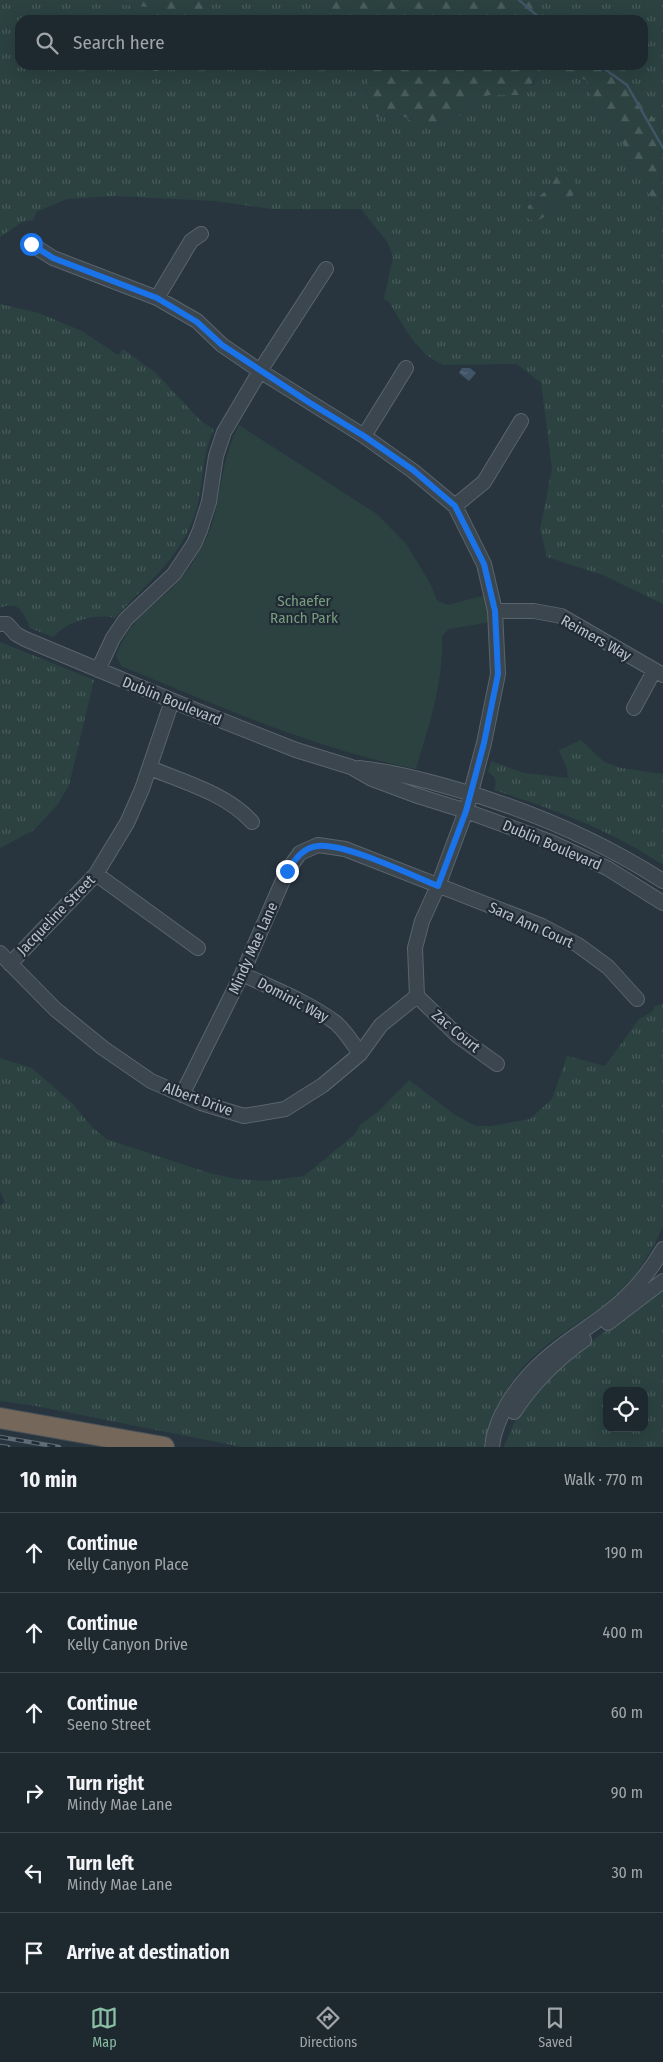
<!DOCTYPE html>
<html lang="en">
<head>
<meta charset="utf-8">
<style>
  :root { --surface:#1e282f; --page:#2b343b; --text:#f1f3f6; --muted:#a1a6aa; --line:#3c444b; --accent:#8abfa5 }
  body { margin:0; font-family:"Fira Sans Condensed",sans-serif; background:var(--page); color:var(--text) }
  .controls { position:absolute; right:15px; bottom:15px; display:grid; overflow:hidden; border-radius:10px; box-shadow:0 5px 20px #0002 }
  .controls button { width:45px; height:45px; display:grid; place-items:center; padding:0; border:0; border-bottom:1px solid var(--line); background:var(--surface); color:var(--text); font:25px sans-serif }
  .stop { position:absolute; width:15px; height:15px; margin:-11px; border:4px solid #1a73e8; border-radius:50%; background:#fff }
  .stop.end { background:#1a73e8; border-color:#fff; box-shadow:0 1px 5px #0008 }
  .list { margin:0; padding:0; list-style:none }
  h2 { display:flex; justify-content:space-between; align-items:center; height:65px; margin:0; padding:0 20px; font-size:21px }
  h2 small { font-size:16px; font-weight:400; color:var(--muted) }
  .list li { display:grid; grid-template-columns:32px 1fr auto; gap:15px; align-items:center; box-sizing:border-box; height:80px; padding:0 20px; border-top:1px solid var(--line) }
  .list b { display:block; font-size:19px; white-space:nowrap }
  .list p { margin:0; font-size:16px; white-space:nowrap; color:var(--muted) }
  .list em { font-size:16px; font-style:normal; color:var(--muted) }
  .icon { flex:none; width:28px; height:28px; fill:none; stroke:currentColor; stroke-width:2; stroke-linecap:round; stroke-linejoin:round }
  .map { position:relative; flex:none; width:663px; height:1447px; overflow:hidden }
  .search { position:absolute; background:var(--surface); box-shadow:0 5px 20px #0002; left:15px; right:15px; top:15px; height:55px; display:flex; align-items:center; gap:12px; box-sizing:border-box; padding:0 18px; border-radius:15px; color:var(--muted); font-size:19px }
  .sheet { height:545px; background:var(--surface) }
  nav { display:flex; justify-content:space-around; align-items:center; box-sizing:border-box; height:70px; border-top:1px solid var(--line); background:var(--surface); font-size:14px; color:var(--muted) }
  nav a { display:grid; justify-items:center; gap:2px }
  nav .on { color:var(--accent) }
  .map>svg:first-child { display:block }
  .grass { fill:url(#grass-tufts); fill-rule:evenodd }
  .forest { fill:url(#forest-firs) }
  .park { fill:#2b4241 }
  .water { fill:url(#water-ripples) }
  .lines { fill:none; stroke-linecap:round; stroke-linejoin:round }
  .stream { stroke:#405567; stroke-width:2.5 }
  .minor-casing { stroke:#5a646d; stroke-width:16 }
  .highway-casing { stroke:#47515a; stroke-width:22 }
  .minor { stroke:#3c464f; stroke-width:14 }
  .highway { stroke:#75675a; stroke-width:20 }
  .rail-casing { stroke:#5f6b76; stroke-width:4.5 }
  .rail { stroke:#212b35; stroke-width:2.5; stroke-dasharray:8; stroke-linecap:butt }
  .route { stroke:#1a73e8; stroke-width:6 }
  .labels { text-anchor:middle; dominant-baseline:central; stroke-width:4.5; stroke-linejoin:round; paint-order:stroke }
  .park-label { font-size:15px; fill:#799d7d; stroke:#212b35 }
  .street-label { font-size:15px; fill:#b9c1ca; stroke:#212b35 }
</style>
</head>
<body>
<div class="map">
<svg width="663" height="1447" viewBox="0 0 663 1447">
  <defs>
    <pattern id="grass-tufts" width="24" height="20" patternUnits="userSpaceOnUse" patternTransform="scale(1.25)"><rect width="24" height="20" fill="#2b4241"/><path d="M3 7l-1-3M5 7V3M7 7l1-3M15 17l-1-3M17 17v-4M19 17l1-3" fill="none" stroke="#485c5b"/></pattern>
    <pattern id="forest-firs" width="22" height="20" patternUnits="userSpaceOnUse" patternTransform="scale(1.25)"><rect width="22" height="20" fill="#2b4241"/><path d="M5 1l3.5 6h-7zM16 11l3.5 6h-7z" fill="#485c5b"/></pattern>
    <pattern id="water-ripples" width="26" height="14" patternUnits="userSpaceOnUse" patternTransform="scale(1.25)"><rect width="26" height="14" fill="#405567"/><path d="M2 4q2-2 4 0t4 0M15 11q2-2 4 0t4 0" fill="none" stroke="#5a6c7b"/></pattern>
  </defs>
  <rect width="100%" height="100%" fill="#28353f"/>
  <!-- grass -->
  <path class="grass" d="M0 0H114C125 7 139 5 152 8L146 20H20V65H133L139 71H158L162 65H371L367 95V116L381 117 395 113 410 120 442 129 451 120 462 114 475 99 490 95H505L533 85 540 69 558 71 586 80 598 114 616 130 655 206 663 212V604L603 575 547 557 540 529 552 469 541 383 517 364 443 365C416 353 404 326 389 302L384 299 393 257 388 243 361 209H271L215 201 115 196 67 199 36 212 34 220 22 222 0 237ZM551 186 569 198 554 201 546 216 528 206Z
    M210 0H320L323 8 351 20H203V13Z
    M529 0H663V133L619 65H643V20H554Z
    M0 304 39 313 82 331 118 355 123 349 156 373 202 422 214 429C199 461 205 492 192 522 176 562 143 587 115 618 94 613 67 622 53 637L30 628C24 614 19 599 0 608Z
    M0 642 94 680 69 785 58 804 34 830 0 848Z
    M581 740 604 762 621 768 663 774V865C611 830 553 809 494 790 497 781 496 777 488 772L491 761 524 773 568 778 567 769 559 750Z
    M663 1004V1226C651 1253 636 1279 613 1298 584 1321 550 1338 524 1366 503 1389 492 1418 483 1447H242L36 1406 0 1401V1206L5 1202 0 1191V1058L32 1068 73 1104 92 1127 106 1139 209 1173 237 1179 267 1181 304 1176 354 1135 360 1125 379 1111 409 1080 455 1115 476 1126H491L530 1119 552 1099 567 1056 605 1066 639 1019 652 1012 655 1006Z
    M663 1289V1447H504L514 1423 530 1399 547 1379 574 1354ZM607 1391H644V1428H607Z"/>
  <!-- forest -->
  <path class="forest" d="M114 0H210L203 13V20H146L152 8C139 5 125 7 114 0Z
    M320 0H529L554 20H351L323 8Z
    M133 65H162L158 71H139Z
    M371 65H619L663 133V212L655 206 616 130 598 114 586 80 558 71 541 69 525 95H490L475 99 462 114 451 120 442 129H432L395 113 381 117 367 116V95Z
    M567 170 576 184 575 194 569 198 554 201 546 216 535 222 527 218 528 206 551 186 559 173Z"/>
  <!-- park -->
  <path class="park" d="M239 425 377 514 407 545 430 583 437 600 447 605 486 595 491 622 449 629 442 636C444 682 429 725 416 769 317 750 214 704 121 666L116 655C122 640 131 625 143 614 164 595 183 582 197 555 204 543 211 530 214 517 222 485 223 454 239 425Z"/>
  <!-- water -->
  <path class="water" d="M462 368H470L476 373 469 381 459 373Z"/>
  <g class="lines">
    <!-- stream -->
    <path class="stream" d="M519 0 542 20
      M599 65 627 85 663 148"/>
    <!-- minor casing -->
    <g class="minor-casing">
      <path id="minor" d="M31 244 53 258 157 298 197 321 222 345 260 371 364 436 413 471 455 506 484 564 495 611 498 674 484 743 466 811 438 886 422 921 415 948 417 996
        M157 298 191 241 201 234
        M364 436 406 368
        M455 506 484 482 521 421
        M495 611H534L561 616 663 675
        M0 624H7L16 634 25 639 190 708 296 750 351 767 372 779 415 795 466 811 551 842 607 868 663 903
        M98 670 113 638 126 619 174 574 194 544 200 530 209 502 216 456 224 432 260 371 326 269
        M634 708 654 671
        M150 768C184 782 227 794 252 822
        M359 768C388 771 417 778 445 786 522 807 596 838 663 881
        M96 874 198 948
        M0 953 55 1009 103 1048 151 1081 201 1103 244 1116 285 1109 323 1085 360 1054 381 1025 417 996
        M10 964 96 874 127 823 142 789 172 701
        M242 974C274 989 308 1002 336 1023 346 1032 353 1043 360 1054
        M417 996 458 1036 497 1064
        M182 1095 242 974 287 871 300 853 318 845 345 849 542 926 578 945 608 967 637 999
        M608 1323 663 1281
        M514 1412C533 1383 556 1360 584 1340
        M492 1447C493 1442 493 1437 495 1432 502 1407 522 1380 541 1363 566 1339 598 1323 623 1300 639 1285 652 1268 663 1249"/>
    </g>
    <!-- highway casing -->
    <g class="highway-casing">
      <path id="highway" d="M0 1418 164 1447"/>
    </g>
    <!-- minor -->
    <use href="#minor" class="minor"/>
    <!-- highway -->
    <use href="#highway" class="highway"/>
    <!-- rail casing -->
    <g class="rail-casing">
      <path id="rail" d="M0 1437 59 1447
        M0 1446 8 1447"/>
    </g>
    <!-- rail -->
    <use href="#rail" class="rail"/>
  </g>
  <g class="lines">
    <!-- route -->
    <path class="route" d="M31 244 53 258 157 298 197 322 222 345 310 403 364 436 413 470 455 506 484 564 495 611 498 674 484 743 466 811 438 886C411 875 345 843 318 846 303 847 295 860 287 871"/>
  </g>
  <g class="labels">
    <!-- park labels -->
    <g class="park-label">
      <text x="304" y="601">Schaefer<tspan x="304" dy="17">Ranch Park</tspan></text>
    </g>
    <!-- street labels -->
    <g class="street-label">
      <text transform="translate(596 638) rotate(29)">Reimers Way</text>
      <text transform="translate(172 701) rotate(22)">Dublin Boulevard</text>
      <text transform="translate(552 845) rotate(23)">Dublin Boulevard</text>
      <text transform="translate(56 915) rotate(-46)">Jacqueline Street</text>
      <text transform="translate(531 925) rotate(24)">Sara Ann Court</text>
      <text transform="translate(253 948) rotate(-66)">Mindy Mae Lane</text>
      <text transform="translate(293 1000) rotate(28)">Dominic Way</text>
      <text transform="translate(456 1031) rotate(40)">Zac Court</text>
      <text transform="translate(198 1099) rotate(20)">Albert Drive</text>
    </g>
  </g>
</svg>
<div class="controls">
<button><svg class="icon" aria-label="locate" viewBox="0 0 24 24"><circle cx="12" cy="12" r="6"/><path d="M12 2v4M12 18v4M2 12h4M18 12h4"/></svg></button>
</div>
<div class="stop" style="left:31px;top:244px"></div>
<div class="stop end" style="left:287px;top:871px"></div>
<div class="search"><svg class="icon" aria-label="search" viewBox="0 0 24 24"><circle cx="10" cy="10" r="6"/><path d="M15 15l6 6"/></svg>Search here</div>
</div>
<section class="sheet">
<h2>10 min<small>Walk · 770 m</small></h2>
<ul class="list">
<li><svg class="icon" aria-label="ahead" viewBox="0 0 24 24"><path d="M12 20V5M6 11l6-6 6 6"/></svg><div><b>Continue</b><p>Kelly Canyon Place</p></div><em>190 m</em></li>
<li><svg class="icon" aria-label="ahead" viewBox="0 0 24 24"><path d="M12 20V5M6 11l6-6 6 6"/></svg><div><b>Continue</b><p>Kelly Canyon Drive</p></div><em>400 m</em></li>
<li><svg class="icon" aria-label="ahead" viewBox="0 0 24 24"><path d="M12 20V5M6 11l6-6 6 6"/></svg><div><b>Continue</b><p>Seeno Street</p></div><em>60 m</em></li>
<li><svg class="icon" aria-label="right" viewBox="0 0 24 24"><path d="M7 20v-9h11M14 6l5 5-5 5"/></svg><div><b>Turn right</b><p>Mindy Mae Lane</p></div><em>90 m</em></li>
<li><svg class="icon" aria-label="left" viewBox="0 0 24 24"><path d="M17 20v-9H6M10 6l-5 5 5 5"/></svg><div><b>Turn left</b><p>Mindy Mae Lane</p></div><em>30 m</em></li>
<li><svg class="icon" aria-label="arrive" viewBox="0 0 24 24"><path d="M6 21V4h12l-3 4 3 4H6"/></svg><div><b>Arrive at destination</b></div></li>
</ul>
</section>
<nav>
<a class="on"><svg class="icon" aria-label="map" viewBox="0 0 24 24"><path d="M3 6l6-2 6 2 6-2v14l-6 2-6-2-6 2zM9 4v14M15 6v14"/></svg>Map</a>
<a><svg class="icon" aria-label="directions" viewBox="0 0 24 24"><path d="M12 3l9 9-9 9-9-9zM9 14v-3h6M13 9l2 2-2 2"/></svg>Directions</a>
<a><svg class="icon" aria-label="saved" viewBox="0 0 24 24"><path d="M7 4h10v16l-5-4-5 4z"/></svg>Saved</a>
</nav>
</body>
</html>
